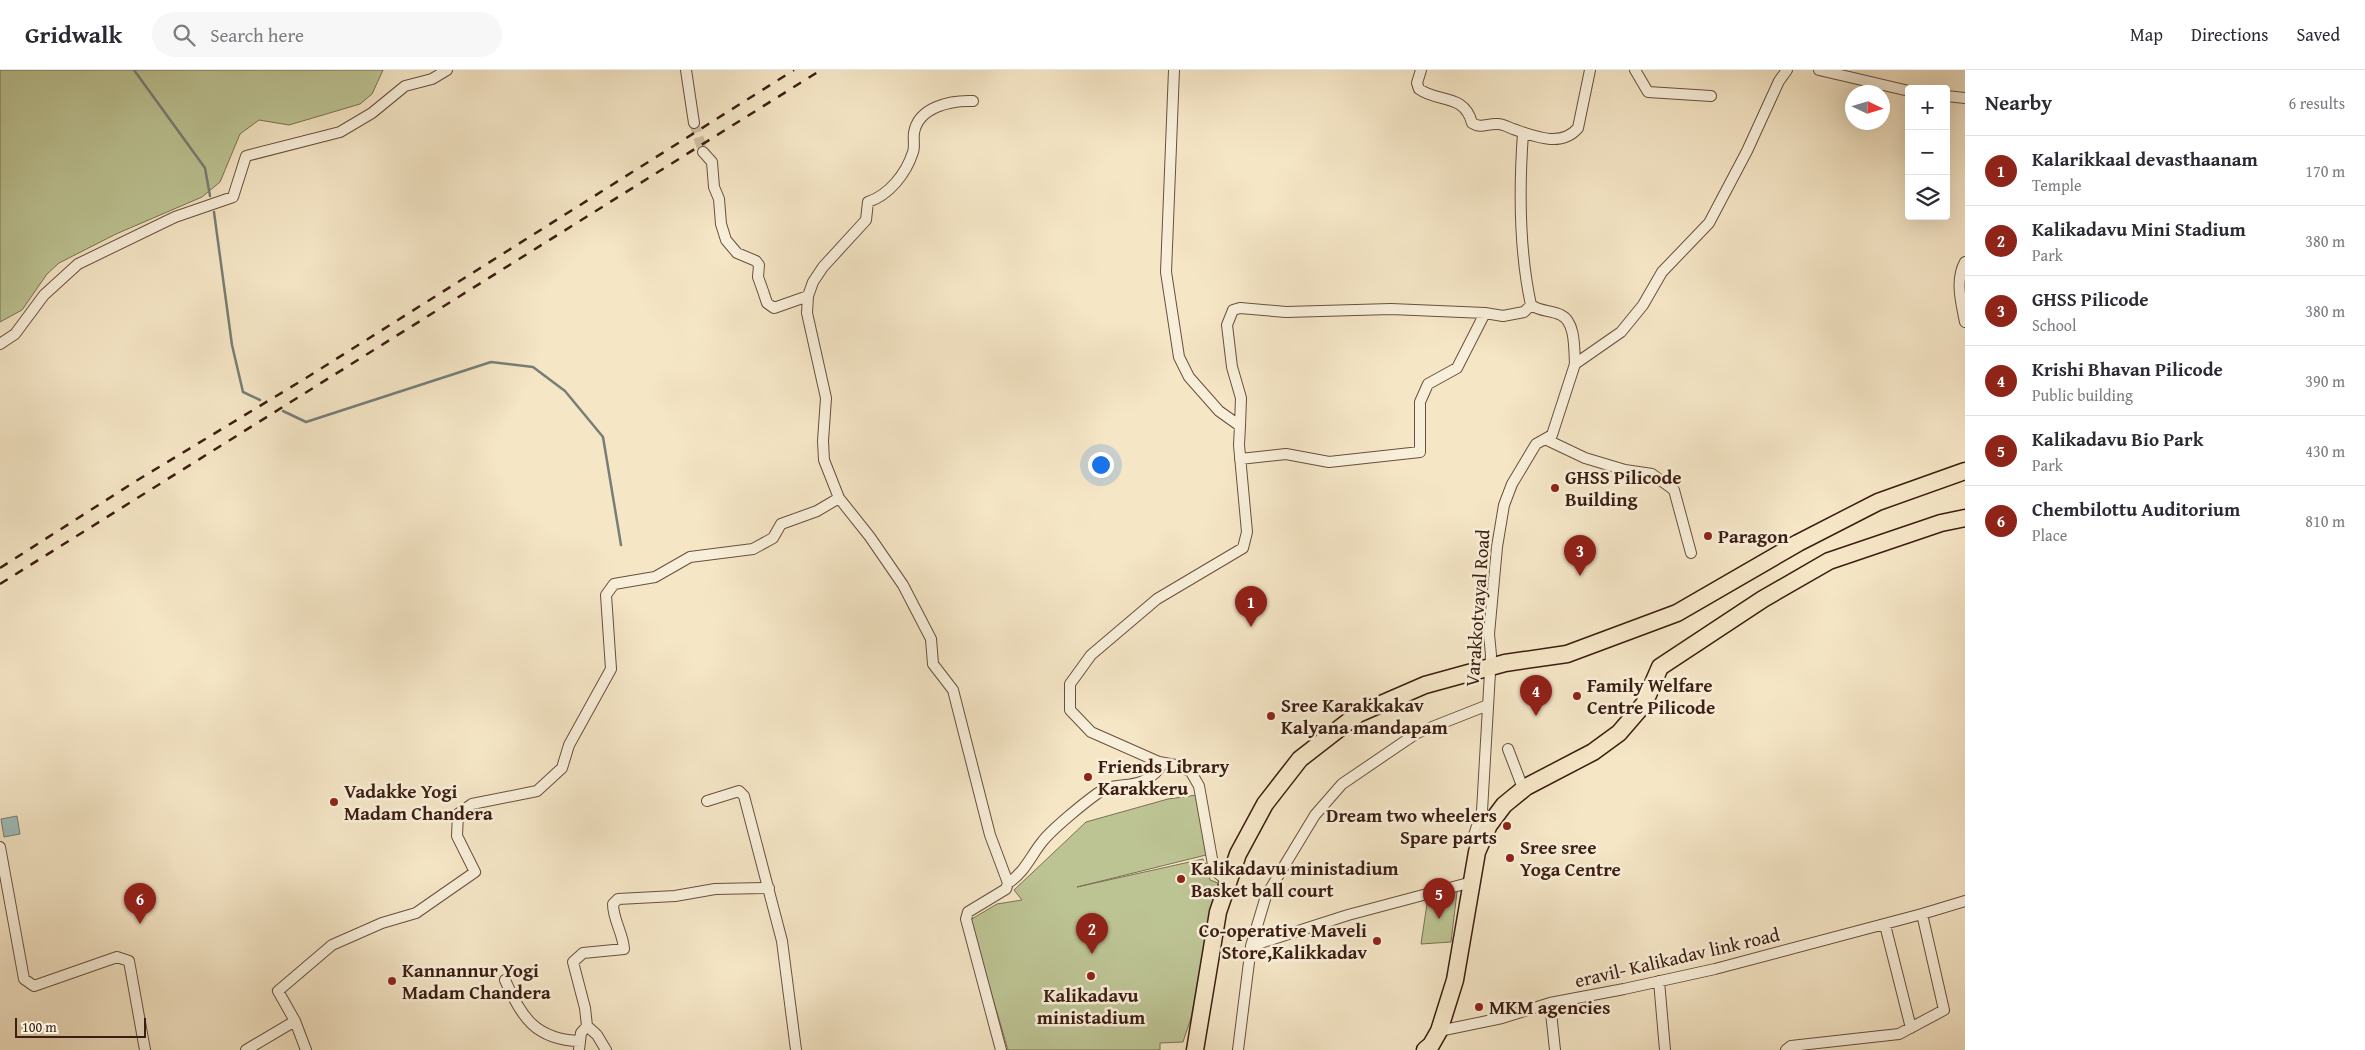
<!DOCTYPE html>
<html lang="en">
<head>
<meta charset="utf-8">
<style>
  :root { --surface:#fff; --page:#f7f7f7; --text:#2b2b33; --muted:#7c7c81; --line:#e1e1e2; --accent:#8f2418 }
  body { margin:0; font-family:"Gentium Book Plus",serif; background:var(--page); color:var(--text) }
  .controls { position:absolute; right:15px; top:15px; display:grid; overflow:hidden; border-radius:5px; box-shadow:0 5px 20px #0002 }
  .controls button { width:45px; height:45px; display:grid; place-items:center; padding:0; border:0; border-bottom:1px solid var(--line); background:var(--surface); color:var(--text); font:25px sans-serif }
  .compass { position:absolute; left:1845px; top:15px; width:45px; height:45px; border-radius:50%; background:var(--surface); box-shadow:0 5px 20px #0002; rotate:94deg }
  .scale { position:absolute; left:15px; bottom:12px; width:131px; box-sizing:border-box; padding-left:5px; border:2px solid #3c1d11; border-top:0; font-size:14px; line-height:18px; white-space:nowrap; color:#3c1d11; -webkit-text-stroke:4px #f8efda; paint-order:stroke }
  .you { position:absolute; left:1100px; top:394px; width:18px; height:18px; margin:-12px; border:4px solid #fff; border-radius:50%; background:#1a73e8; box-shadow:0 0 0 8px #1a73e833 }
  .badge { display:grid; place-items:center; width:32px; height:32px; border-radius:50%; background:var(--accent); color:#fff; font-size:16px; font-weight:700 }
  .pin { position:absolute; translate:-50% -41px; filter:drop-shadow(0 1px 2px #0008) }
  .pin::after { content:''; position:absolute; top:26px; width:18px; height:15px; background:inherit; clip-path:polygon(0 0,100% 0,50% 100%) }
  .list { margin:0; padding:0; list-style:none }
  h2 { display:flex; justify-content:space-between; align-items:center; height:65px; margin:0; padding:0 20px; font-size:21px }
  h2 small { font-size:16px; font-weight:400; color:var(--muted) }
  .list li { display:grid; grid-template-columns:32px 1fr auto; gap:15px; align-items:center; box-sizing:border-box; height:70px; padding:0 20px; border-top:1px solid var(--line) }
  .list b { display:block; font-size:19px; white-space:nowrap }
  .list p { margin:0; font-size:16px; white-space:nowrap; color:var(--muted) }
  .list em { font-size:16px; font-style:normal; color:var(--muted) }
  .icon { flex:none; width:28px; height:28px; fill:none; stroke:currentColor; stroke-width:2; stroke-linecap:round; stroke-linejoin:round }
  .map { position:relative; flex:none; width:1965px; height:980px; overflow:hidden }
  header { display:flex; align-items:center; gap:30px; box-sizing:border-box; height:70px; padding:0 25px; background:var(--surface); border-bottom:1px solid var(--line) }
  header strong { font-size:24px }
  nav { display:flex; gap:28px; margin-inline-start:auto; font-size:18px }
  .search { width:350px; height:45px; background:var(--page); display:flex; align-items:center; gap:12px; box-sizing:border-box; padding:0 18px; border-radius:28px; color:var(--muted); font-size:19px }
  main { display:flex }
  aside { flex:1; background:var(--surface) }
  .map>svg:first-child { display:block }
  .green { fill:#bdc494; stroke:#7c7052 }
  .water { fill:#9dbebb; stroke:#767e77 }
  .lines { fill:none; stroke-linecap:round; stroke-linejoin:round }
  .stream { stroke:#767e77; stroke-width:2.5 }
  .minor-tunnel { stroke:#d0bea2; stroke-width:10; stroke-dasharray:10 5; stroke-linecap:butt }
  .minor-casing { stroke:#6a4f3e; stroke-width:12 }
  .trunk-casing { stroke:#3c1d11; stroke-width:19 }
  .minor { stroke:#f8efda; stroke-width:10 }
  .trunk { stroke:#f5e6c6; stroke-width:16 }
  .rail { stroke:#3c1d11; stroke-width:2.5; stroke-dasharray:9 9; stroke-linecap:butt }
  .poi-dot { fill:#8f2418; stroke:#f8efda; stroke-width:2 }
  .labels { text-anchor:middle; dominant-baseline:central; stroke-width:5; stroke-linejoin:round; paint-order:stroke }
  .poi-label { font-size:19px; font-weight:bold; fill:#3c1d11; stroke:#f8efda; text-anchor:start }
  .street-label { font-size:19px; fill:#3c1d11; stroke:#f8efda }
</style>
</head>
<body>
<header>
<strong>Gridwalk</strong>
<div class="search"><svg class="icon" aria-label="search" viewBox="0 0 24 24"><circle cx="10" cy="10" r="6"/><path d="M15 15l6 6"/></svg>Search here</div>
<nav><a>Map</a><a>Directions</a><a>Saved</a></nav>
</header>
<main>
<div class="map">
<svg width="1965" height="980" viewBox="0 0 1965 980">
  <rect width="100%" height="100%" fill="#f5e6c6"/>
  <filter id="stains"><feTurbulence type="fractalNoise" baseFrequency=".004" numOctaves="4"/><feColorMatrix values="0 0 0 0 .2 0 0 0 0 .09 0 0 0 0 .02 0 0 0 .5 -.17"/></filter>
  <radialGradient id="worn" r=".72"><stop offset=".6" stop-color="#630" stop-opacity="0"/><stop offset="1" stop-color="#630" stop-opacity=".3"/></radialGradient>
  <!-- green -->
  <path class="green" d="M0 0H383L372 24 360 34 289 55 259 50 240 64 220 112 202 127 116 164 59 193 47 204 22 240 0 252Z
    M1197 725 1206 785 1077 817 1203 789 1204 793 1208 794 1210 810 1218 813 1191 948 1183 972 1160 973V980H1008L970 850 997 834 1022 830 1014 820 1086 752 1168 729Z
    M1457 822 1451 872 1421 874 1428 827Z"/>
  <!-- water -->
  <path class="water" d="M17 746 20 764 4 767 1 749Z"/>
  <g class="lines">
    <!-- stream -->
    <path class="stream" d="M134 0 205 98 210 126
      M214 142 232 275 243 322 260 330
      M283 341 306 352 491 292 533 297 565 321 603 367 621 475"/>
    <!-- minor-tunnel -->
    <path class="minor-tunnel" d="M694 53 703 82"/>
    <!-- minor casing -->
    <g class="minor-casing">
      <path id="minor" d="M686 0 694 53
        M1174 0 1166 202 1179 287 1189 307 1219 341 1240 356 1239 375 1247 462 1243 478 1157 529 1091 585 1070 614V640L1091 662 1159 692 1181 696 1191 702 1199 716 1214 800 1228 812
        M1421 0 1417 13 1419 19C1438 33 1464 23 1472 53 1481 59 1488 53 1498 54 1503 54 1508 57 1513 59 1534 66 1561 78 1578 58L1590 0
        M1635 0 1648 22 1711 26
        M1819 0 1909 21
        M1946 26 1965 28
        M973 31C951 30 918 37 914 63 913 69 915 77 913 82 906 104 889 125 868 132L866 150 823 197 813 212 808 226 807 243 826 328 823 371 824 390 839 428 870 467 903 515 931 569 933 594 953 620 990 765 1008 813 1006 819 968 842 966 849 1001 980
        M1523 63C1519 119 1519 180 1531 235 1541 242 1551 240 1561 245 1576 252 1574 281 1575 294
        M703 82 712 92 714 117 719 129 721 154 726 170 737 183 756 191 759 195 758 207 763 221 767 233 774 238 808 226
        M1965 192C1955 210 1961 232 1965 252
        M0 274 15 264 44 225 78 194 175 147 233 127 246 86 340 62 372 43 405 16 432 9 447 0
        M1240 356 1241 328 1232 297 1227 255 1233 240 1240 238 1286 242 1391 239 1485 243 1503 246 1524 242 1531 235
        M1545 369 1585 388 1625 400 1652 404 1674 420 1691 483
        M1240 389 1286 384 1329 392 1420 382V332L1428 314 1457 298 1485 243
        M1508 679 1521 713 1526 717
        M707 731 739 721 744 726 782 871 796 980
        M0 777 24 909 34 916 117 887 129 891 145 980
        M1475 780 1474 765 1482 741 1491 585 1489 564 1497 477 1504 435 1512 414 1536 374 1552 365 1575 294 1621 262 1643 235 1662 202 1709 153 1747 81 1779 11 1787 0
        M1008 813C1025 802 1030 787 1042 772 1052 759 1084 733 1098 723 1118 709 1139 723 1160 698L1159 692
        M1885 855 1911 958
        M1251 876 1348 845 1472 812
        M505 910C521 947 536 970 580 971
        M1659 911 1665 980
        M1550 933 1555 980
        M295 951 306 980
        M1439 961 1502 948 1550 933 1624 919 1715 899 1922 844
        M246 980 295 951 278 921 332 875 382 853 416 843 475 802 457 766 458 744 472 734 537 721 562 698 569 675 611 599 606 525 614 514 655 507 690 487 753 479 773 468 781 454 817 441 839 428
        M579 980 581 963 587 956
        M606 980 597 965 587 956 585 938 573 892 583 883 624 879C623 863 613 850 613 834L618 829 675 826 715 819 769 818
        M1238 980 1251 876 1266 826 1315 745 1342 714 1417 663 1488 635
        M1786 980 1791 976 1899 964 1944 940 1922 844 1965 831"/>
    </g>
    <!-- trunk casing -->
    <g class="trunk-casing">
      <path id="trunk" d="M1195 980 1218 842 1238 784 1265 734 1300 689 1358 644 1425 615 1505 593 1567 584 1677 543 1798 473 1878 432 1965 401
        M1425 980 1431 975 1439 961 1455 910 1477 782 1489 755 1504 735 1526 717 1593 682 1619 663 1644 634 1660 597 1763 529 1829 491 1941 453 1965 448"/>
    </g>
    <!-- minor -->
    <use href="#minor" class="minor"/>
    <!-- trunk -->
    <use href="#trunk" class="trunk"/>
    <!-- rail -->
    <path class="rail" d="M0 498 136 411 306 308 794 0
      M0 514 821 0"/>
  </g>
  <!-- markers -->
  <g class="poi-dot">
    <circle cx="1555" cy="418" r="5"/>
    <circle cx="1708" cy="466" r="5"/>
    <circle cx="1577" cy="626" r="5"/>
    <circle cx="1271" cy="646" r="5"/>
    <circle cx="1088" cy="707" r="5"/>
    <circle cx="334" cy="732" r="5"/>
    <circle cx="1507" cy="756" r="5"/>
    <circle cx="1510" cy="788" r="5"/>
    <circle cx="1181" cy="809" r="5"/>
    <circle cx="1377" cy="871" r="5"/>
    <circle cx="1091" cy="906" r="5"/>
    <circle cx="392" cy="911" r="5"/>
    <circle cx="1479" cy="937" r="5"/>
  </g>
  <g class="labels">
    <!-- poi labels -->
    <g class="poi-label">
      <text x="1565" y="407">GHSS Pilicode<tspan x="1565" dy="22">Building</tspan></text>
      <text x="1718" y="466">Paragon</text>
      <text x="1587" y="615">Family Welfare<tspan x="1587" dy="22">Centre Pilicode</tspan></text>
      <text x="1281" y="635">Sree Karakkakav<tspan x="1281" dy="22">Kalyana mandapam</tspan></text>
      <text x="1098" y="696">Friends Library<tspan x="1098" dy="22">Karakkeru</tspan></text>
      <text x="344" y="721">Vadakke Yogi<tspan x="344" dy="22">Madam Chandera</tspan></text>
      <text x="1497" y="745" text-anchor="end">Dream two wheelers<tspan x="1497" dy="22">Spare parts</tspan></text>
      <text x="1520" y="777">Sree sree<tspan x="1520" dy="22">Yoga Centre</tspan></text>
      <text x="1191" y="798">Kalikadavu ministadium<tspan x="1191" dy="22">Basket ball court</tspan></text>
      <text x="1367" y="860" text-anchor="end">Co-operative Maveli<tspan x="1367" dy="22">Store,Kalikkadav</tspan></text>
      <text x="402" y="900">Kannannur Yogi<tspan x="402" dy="22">Madam Chandera</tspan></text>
      <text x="1091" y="925" text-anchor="middle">Kalikadavu<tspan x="1091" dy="22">ministadium</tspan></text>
      <text x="1489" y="937">MKM agencies</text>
    </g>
    <!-- street labels -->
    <g class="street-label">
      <text transform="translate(1477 538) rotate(-86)">Varakkotvayal Road</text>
      <text transform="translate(1677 887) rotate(-13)">eravil- Kalikadav link road</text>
    </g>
  </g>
  <rect width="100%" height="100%" filter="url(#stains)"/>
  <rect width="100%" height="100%" fill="url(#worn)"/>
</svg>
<div class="controls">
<button>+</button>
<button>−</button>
<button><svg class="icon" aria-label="layers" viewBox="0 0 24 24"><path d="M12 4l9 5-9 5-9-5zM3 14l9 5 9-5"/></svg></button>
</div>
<svg class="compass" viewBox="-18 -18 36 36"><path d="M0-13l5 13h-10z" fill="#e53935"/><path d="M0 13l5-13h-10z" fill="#7c7c81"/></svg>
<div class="scale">100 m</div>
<div class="you"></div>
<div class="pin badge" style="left:1251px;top:557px">1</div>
<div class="pin badge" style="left:1092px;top:884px">2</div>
<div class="pin badge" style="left:1580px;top:506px">3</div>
<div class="pin badge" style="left:1536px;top:646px">4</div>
<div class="pin badge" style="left:1439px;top:849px">5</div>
<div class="pin badge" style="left:140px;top:854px">6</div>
</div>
<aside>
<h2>Nearby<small>6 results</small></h2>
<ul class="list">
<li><span class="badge">1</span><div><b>Kalarikkaal devasthaanam</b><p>Temple</p></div><em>170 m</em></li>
<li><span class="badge">2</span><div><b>Kalikadavu Mini Stadium</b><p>Park</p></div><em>380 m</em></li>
<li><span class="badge">3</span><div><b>GHSS Pilicode</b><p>School</p></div><em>380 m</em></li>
<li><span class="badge">4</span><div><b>Krishi Bhavan Pilicode</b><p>Public building</p></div><em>390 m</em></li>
<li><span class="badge">5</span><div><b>Kalikadavu Bio Park</b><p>Park</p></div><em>430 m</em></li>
<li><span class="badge">6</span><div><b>Chembilottu Auditorium</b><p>Place</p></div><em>810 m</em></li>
</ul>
</aside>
</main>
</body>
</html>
